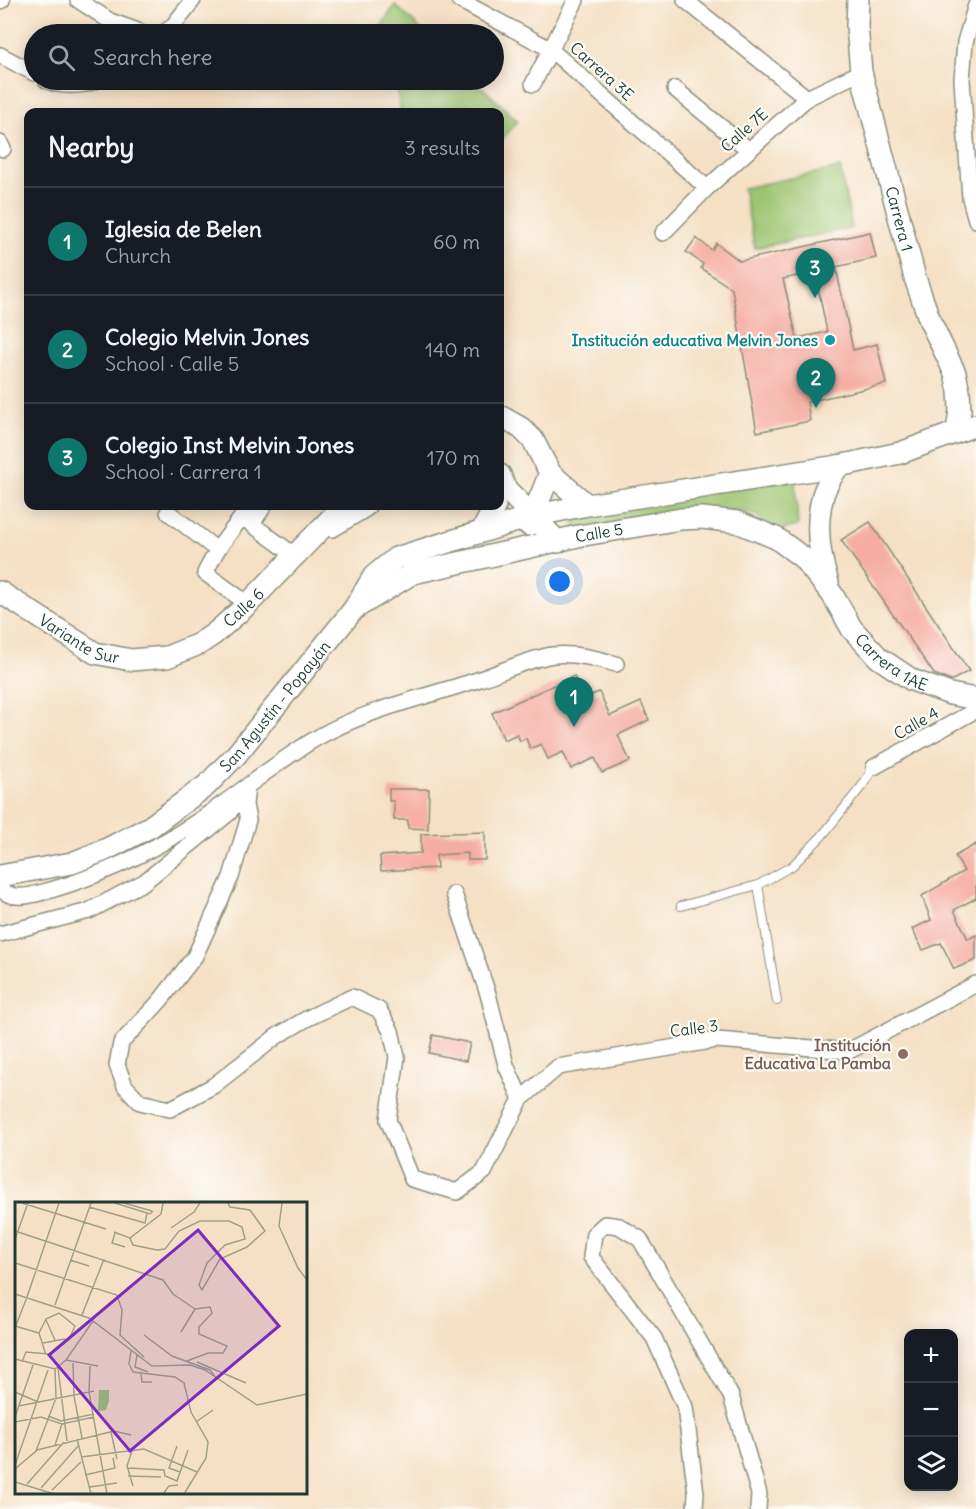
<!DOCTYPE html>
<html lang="en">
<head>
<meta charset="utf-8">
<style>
  :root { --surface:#171b24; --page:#20242c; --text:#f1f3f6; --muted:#9ea1a6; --line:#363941; --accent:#0f766e }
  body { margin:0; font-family:Delius,sans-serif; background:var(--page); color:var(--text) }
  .controls { position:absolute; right:18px; bottom:18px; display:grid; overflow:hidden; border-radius:12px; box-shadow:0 3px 15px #0003 }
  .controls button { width:54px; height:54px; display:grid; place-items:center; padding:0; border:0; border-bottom:2px solid var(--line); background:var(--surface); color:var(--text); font:30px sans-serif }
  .you { position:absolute; left:560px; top:582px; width:21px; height:21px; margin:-15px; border:4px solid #fff; border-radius:50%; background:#1a73e8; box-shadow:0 0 0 9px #1a73e833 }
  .badge { display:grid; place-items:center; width:39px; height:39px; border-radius:50%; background:var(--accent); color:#fff; font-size:20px; font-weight:700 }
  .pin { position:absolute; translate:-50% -50px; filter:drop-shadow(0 2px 3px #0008) }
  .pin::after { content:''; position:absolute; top:32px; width:21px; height:18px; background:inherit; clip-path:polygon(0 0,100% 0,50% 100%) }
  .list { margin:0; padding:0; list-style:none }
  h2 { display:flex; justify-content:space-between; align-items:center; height:78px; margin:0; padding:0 24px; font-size:26px }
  h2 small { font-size:20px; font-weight:400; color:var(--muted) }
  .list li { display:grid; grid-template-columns:39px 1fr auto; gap:18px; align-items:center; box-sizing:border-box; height:108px; padding:0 24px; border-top:2px solid var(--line) }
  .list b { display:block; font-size:22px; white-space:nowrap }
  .list p { margin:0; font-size:20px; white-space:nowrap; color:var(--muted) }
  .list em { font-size:20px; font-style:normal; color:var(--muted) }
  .icon { flex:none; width:33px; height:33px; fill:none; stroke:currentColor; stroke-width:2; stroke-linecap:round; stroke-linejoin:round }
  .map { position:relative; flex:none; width:976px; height:1509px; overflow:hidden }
  .search { position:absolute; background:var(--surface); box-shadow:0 3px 15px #0003; left:24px; top:24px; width:480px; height:66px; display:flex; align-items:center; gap:15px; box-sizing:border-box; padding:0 21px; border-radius:33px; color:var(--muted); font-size:22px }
  .panel { position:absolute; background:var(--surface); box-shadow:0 3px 15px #0003; left:24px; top:108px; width:480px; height:402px; border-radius:12px }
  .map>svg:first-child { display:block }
  .green { fill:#9cc571; stroke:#5e8152; stroke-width:1.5 }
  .building { fill:#f5ada3; fill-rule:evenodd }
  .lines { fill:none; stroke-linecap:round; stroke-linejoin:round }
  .lane-casing { stroke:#8a8e7c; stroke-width:10 }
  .street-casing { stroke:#8a8e7c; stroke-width:18 }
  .secondary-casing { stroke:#8a8e7c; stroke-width:24 }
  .lane { stroke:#fff; stroke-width:8 }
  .street { stroke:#fff; stroke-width:15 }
  .secondary { stroke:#fff; stroke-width:21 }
  .culture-dot { fill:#0f9aa8; stroke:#fdfcf7; stroke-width:2 }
  .education-dot { fill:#8d6e63; stroke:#fdfcf7; stroke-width:2 }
  .labels { text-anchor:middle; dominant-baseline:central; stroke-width:4.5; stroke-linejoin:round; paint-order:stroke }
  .street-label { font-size:16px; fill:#1f3d34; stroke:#fdfcf7 }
  .culture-label { font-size:16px; font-weight:bold; fill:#0d838f; stroke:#fdfcf7; text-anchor:end }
  .education-label { font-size:16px; font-weight:bold; fill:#785e54; stroke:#fdfcf7; text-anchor:end }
  .inset-road { fill:none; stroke:#9f9f8b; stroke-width:1.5 }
  .view { fill:#7b2cbf; fill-opacity:0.15; stroke:#7b2cbf; stroke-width:3 }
  .inset-edge { fill:none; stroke:#1f3d34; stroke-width:3 }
</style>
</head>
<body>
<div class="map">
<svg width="976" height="1509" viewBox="0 0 976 1509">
  <rect width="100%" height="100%" fill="#fdfcf7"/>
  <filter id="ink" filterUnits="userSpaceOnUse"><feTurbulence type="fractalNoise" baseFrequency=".0167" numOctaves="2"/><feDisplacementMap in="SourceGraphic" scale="12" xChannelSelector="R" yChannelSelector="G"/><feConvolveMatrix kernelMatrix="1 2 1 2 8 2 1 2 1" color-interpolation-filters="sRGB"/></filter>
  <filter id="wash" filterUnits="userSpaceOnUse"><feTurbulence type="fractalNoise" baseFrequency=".008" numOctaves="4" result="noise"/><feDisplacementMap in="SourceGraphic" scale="24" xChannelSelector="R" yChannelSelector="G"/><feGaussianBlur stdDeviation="1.35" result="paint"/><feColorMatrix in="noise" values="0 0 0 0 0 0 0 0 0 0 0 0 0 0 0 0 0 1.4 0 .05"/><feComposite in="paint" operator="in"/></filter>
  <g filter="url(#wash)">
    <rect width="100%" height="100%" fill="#f5e0c5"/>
    <!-- green -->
    <path class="green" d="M395 5 426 34H376Z
      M389 80H474L518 121 500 141V112H401L397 89Z
      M840 168 852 228 755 248 743 188Z
      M795 479 798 526 775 531 758 516 735 510 575 528 572 512Z"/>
    <g id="blocks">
      <!-- building -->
      <path class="building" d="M870 232 876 258 836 267 853 350 877 344 886 384 807 402 810 421 757 432 732 289 701 268 703 264 686 252 696 238 712 250 716 243 740 261ZM815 272 827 332 797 338 783 279Z
        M870 522 969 671 951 681 934 674 841 540Z
        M574 676 584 698 599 692 610 716 641 702 649 720 618 735 630 761 602 773 595 758 571 769 563 752 548 759 541 744 530 749 526 738 520 741 517 734 504 740 492 713Z
        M389 789H429L428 829 408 828V820H394V801H389Z
        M485 832V860H468V853L436 855 437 868 381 871 380 856 421 853V834Z
        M976 844V898L954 910 968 939 976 935V960L954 969 941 943 923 950 912 929 931 920 922 896 964 871 955 856Z
        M433 1035 470 1043 466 1061 429 1053Z"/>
    </g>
  </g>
  <g filter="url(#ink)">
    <use href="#blocks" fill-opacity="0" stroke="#8a8e7c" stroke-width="1.5"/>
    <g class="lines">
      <!-- lane casing -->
      <g class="lane-casing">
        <path id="lane" d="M681 906 758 885
          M777 1001 758 885 792 866 821 837 862 786 874 767"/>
      </g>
      <!-- street casing -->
      <g class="street-casing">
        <path id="street" d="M78 0 110 21 146 34
          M459 0 550 49 707 188
          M685 0 807 98
          M0 1 2 0
          M976 5 965 42 962 80 970 198 976 220
          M162 34 172 27 193 0
          M0 55 34 73
          M46 80C60 87 83 87 97 80
          M533 84 576 0
          M675 89 749 150
          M0 143 3 149
          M663 233 707 188 807 98 861 72
          M168 512 217 550
          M242 517 294 555
          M252 524 264 506
          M248 604 205 573 217 550 250 506
          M874 767 976 710
          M247 786 245 805 248 820 231 877 195 956 160 1001 121 1043 117 1065 125 1086 140 1102 170 1109 213 1086 277 1036 308 1018 352 997 379 1010 391 1031 397 1057 388 1120 412 1179 457 1192 484 1172 521 1099 558 1067 717 1040 849 1051 976 984
          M0 888C13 903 35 894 51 890 113 872 169 843 221 805 254 782 286 755 322 735 371 708 427 697 480 679 504 671 528 659 553 655 575 653 596 658 616 664
          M454 894 488 994 506 1065 521 1099
          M0 934 89 911 144 882 229 813 240 796
          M695 1509 696 1493 685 1407 654 1338 591 1257 594 1234 605 1224 619 1226 640 1239 731 1396 759 1494 758 1509"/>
      </g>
      <!-- secondary casing -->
      <g class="secondary-casing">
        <g id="secondary">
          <path id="s1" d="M858 0 857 26 861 72 915 278 930 321 955 373 959 391 960 410 957 432"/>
          <path d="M500 416 521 428 533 440 550 473 587 505"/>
          <path d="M500 475 505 488 558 542"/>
          <path d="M529 525 550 473"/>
          <path d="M332 526 365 506"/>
          <path d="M482 531 495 506"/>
          <path d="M828 583C819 555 815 524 823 495 826 485 833 475 838 466"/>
          <path id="s2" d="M0 592 95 653 131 660 167 657 199 644 214 634 248 604 343 506"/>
          <path id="s3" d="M357 607 413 573 517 550 578 536 681 519 702 518 737 522 776 538 802 557 832 594 852 629 879 658 912 680 950 694 976 699"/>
          <path id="s4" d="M0 876 72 863 105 850 150 827 207 785 236 755 354 609 374 576 396 558 533 516 587 505 838 466 900 453 976 425"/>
        </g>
      </g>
      <!-- lane -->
      <use href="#lane" class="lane"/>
      <!-- street -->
      <use href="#street" class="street"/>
      <!-- secondary -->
      <use href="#secondary" class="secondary"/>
    </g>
  </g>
  <!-- markers -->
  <circle class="culture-dot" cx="830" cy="340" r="6"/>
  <circle class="education-dot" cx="903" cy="1054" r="6"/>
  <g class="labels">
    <!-- street labels -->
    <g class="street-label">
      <text transform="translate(602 71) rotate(42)">Carrera 3E</text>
      <text transform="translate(744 130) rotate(-42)">Calle 7E</text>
      <text stroke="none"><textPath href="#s1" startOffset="224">Carrera 1</textPath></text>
      <text stroke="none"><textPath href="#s3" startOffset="256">Calle 5</textPath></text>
      <text stroke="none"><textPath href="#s2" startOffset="278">Calle 6</textPath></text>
      <text stroke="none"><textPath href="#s2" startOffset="93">Variante Sur</textPath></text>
      <text stroke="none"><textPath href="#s3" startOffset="610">Carrera 1AE</textPath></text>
      <text stroke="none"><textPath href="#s4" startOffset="334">San Agustín - Popayán</textPath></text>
      <text transform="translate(916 723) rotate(-30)">Calle 4</text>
      <text transform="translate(694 1028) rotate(-7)">Calle 3</text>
    </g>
    <!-- culture labels -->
    <g class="culture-label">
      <text x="818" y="340">Institución educativa Melvin Jones</text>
    </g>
    <!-- education labels -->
    <g class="education-label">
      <text x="891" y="1045">Institución<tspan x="891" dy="18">Educativa La Pamba</tspan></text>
    </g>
  </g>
  <!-- overview -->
  <g transform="translate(15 1202)">
    <rect width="292" height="292" fill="#f5e0c5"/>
    <path d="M84 188H94V199L91 208 83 209Z" fill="#9cc571"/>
    <path class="inset-road" d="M7 1 91 27M100 1 135 12 138 9M109 1 137 9M267 1 264 24 283 66 292 78M74 5 130 21 132 11M156 26 179 10 185 1M0 29 148 78 158 92 180 107M99 30 115 36 118 43 142 48 150 47 164 29 185 19H214L227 25 230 37 210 43 192 61 184 83 187 88 205 57 232 45 250 29 235 8 215 5 213 1M100 31 97 41 110 45M115 36 146 12 148 1M0 37 13 1M55 58 74 64M0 61 102 93 107 108 105 133 129 155M0 92 74 116 137 164 175 163 190 168 242 203 292 192M12 95 44 1M40 103 76 1M67 113 89 57M31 118 40 138M0 124 24 131M0 126 12 95M166 130 180 107 195 105 197 111 184 125V132L212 144 208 151H193L172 159M129 133 157 154 195 168 202 177M28 141 50 137M116 149 114 162 118 170 160 175 169 181 176 210 193 240 191 256 169 292M31 153 24 131 31 117 44 111M122 153 120 165 133 170M0 157 40 167 51 158 78 119M51 158 83 164M7 160 11 150 34 152 54 137 60 124 44 111M182 160 231 181M58 161 59 194 67 236M75 164 74 190 92 292M43 166 52 239M126 172 127 180H137M0 190 23 200M4 204 79 189M33 214 46 219 79 212M0 215 18 163M0 220 26 215 47 222 79 215M181 220 198 208M96 230 102 257M62 237 76 292M40 243 47 222M162 244 154 266 165 270M22 248 99 229 116 233M117 249 112 264 118 284M66 255 129 247 182 270M0 263 33 168M113 266 149 268 150 274 162 279 173 248M0 267 21 249 41 196 40 167M70 273 100 266 98 256M113 274 146 275M0 280 39 292M12 282 49 240M75 285 102 281M26 286 63 244M37 288 66 260M148 292 154 284 163 283"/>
    <path class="view" d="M183 28 264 124 115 249 34 153Z"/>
    <rect width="292" height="292" class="inset-edge"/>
  </g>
</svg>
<div class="controls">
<button>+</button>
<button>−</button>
<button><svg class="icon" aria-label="layers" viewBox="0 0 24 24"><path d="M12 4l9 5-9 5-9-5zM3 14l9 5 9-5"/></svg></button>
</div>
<div class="you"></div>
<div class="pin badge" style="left:574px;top:727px">1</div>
<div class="pin badge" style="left:816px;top:408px">2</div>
<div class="pin badge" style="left:815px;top:298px">3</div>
<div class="search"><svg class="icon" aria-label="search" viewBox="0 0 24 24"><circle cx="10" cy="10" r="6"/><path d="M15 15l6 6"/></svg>Search here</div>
<section class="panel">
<h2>Nearby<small>3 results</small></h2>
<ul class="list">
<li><span class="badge">1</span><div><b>Iglesia de Belen</b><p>Church</p></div><em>60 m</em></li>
<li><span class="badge">2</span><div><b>Colegio Melvin Jones</b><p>School · Calle 5</p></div><em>140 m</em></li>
<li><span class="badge">3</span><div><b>Colegio Inst Melvin Jones</b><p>School · Carrera 1</p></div><em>170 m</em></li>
</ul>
</section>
</div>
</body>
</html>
